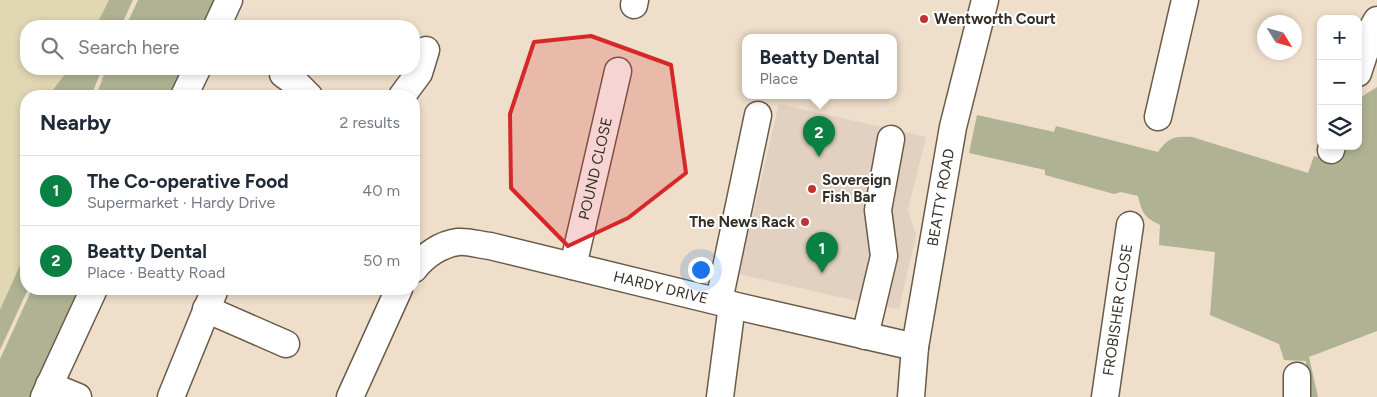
<!DOCTYPE html>
<html lang="en">
<head>
<meta charset="utf-8">
<style>
  :root { --surface:#fff; --page:#f6f6f7; --text:#1f2937; --muted:#747a83; --line:#e0e1e3; --accent:#0b8043 }
  body { margin:0; font-family:Figtree,sans-serif; background:var(--page); color:var(--text) }
  .controls { position:absolute; right:15px; top:15px; display:grid; overflow:hidden; border-radius:10px; box-shadow:0 2px 8px #0003 }
  .controls button { width:45px; height:45px; display:grid; place-items:center; padding:0; border:0; border-bottom:1px solid var(--line); background:var(--surface); color:var(--text); font:25px sans-serif }
  .compass { position:absolute; left:1257px; top:15px; width:45px; height:45px; border-radius:50%; background:var(--surface); box-shadow:0 2px 8px #0003; rotate:127deg }
  .you { position:absolute; left:700px; top:269px; width:18px; height:18px; margin:-12px; border:4px solid #fff; border-radius:50%; background:#1a73e8; box-shadow:0 0 0 8px #1a73e833 }
  .badge { display:grid; place-items:center; width:32px; height:32px; border-radius:50%; background:var(--accent); color:#fff; font-size:16px; font-weight:700 }
  .pin { position:absolute; translate:-50% -41px; filter:drop-shadow(0 1px 2px #0008) }
  .pin::after { content:''; position:absolute; top:26px; width:18px; height:15px; background:inherit; clip-path:polygon(0 0,100% 0,50% 100%) }
  .popup { position:absolute; left:742px; top:34px; width:155px; height:65px; box-sizing:border-box; display:grid; place-content:center; border-radius:10px; background:var(--surface); filter:drop-shadow(0 1px 4px #0005); font-size:16px; white-space:nowrap; color:var(--muted) }
  .popup b { font-size:19px; color:var(--text) }
  .popup::after { content:''; position:absolute; left:50%; top:100%; margin-left:-10px; border:10px solid transparent; border-top-color:var(--surface) }
  .list { margin:0; padding:0; list-style:none }
  h2 { display:flex; justify-content:space-between; align-items:center; height:65px; margin:0; padding:0 20px; font-size:21px }
  h2 small { font-size:16px; font-weight:400; color:var(--muted) }
  .list li { display:grid; grid-template-columns:32px 1fr auto; gap:15px; align-items:center; box-sizing:border-box; height:70px; padding:0 20px; border-top:1px solid var(--line) }
  .list b { display:block; font-size:19px; white-space:nowrap }
  .list p { margin:0; font-size:16px; white-space:nowrap; color:var(--muted) }
  .list em { font-size:16px; font-style:normal; color:var(--muted) }
  .icon { flex:none; width:28px; height:28px; fill:none; stroke:currentColor; stroke-width:2; stroke-linecap:round; stroke-linejoin:round }
  .map { position:relative; flex:none; width:1377px; height:397px; overflow:hidden }
  .search { position:absolute; background:var(--surface); box-shadow:0 2px 8px #0003; left:20px; top:20px; width:400px; height:55px; display:flex; align-items:center; gap:12px; box-sizing:border-box; padding:0 18px; border-radius:20px; color:var(--muted); font-size:19px }
  .panel { position:absolute; background:var(--surface); box-shadow:0 2px 8px #0003; left:20px; top:90px; width:400px; height:205px; border-radius:20px }
  .map>svg:first-child { display:block }
  .commercial { fill:#e2d0c0 }
  .green { fill:#afb393 }
  .sand { fill:#e1d7b2 }
  .lines { fill:none; stroke-linecap:round; stroke-linejoin:round }
  .minor-casing { stroke:#695b49; stroke-width:29 }
  .minor { stroke:#fff; stroke-width:26 }
  .marked { fill:#d62828; fill-opacity:0.2; stroke:#d62828; stroke-width:4; stroke-linejoin:round }
  .poi-dot { fill:#c23334; stroke:#fff; stroke-width:2 }
  .labels { text-anchor:middle; dominant-baseline:central; stroke-width:4; stroke-linejoin:round; paint-order:stroke }
  .poi-label { font-size:15px; font-weight:bold; fill:#352f27; stroke:#fff; text-anchor:start }
  .street-label { font-size:15px; fill:#352f27; stroke:#fff }
</style>
</head>
<body>
<div class="map">
<svg width="1377" height="397" viewBox="0 0 1377 397">
  <rect width="100%" height="100%" fill="#eedeca"/>
  <!-- commercial -->
  <path class="commercial" d="M779 104 926 137 908 210 916 235 899 309 852 300 739 274Z"/>
  <!-- green -->
  <path class="green" d="M0 0H133L121 26H26V69H102L91 96H26V289H28L0 350Z
    M138 0H216L203 26H126Z
    M106 69H183L170 96H96Z
    M1377 87V331L1309 357 1318 397H1307L1306 361 1284 360 1279 344 1210 315 1215 252 1159 245 1160 225C1144 217 1142 213 1138 196L1121 192 1114 194 1045 175V170L969 153 977 115 1054 132 1056 126 1158 152C1169 137 1174 136 1192 137L1308 173 1314 156 1333 161 1338 146H1358V101L1361 97Z
    M32 289H81L31 397H0V359Z"/>
  <!-- sand -->
  <path class="sand" d="M0 0H109L96 26H26V69H69L48 96H26V125L23 130 26 149V252L0 310Z"/>
  <g class="lines">
    <!-- minor casing -->
    <g class="minor-casing">
      <g id="minor">
        <path d="M634 5 635 0"/>
        <path d="M217 26 229 0"/>
        <path d="M1358 73 1373 27 1377 20"/>
        <path d="M283 74 298 85 309 96"/>
        <path d="M184 96 197 69"/>
        <path d="M402 96 419 73 426 50"/>
        <path d="M1158 117 1185 0"/>
        <path d="M1331 150 1332 146"/>
        <path id="s1" d="M573 266 618 71"/>
        <path id="s2" d="M414 269C424 256 441 244 458 242 468 241 480 245 490 246L732 305 915 347"/>
        <path d="M719 301 758 115"/>
        <path d="M206 309 286 344"/>
        <path d="M865 336 884 256 878 210 891 139"/>
        <path d="M1297 376V397"/>
        <path d="M49 385 78 397"/>
        <path d="M44 397 94 289"/>
        <path d="M171 397 215 289"/>
        <path d="M350 397 399 289"/>
        <path d="M720 397 732 305"/>
        <path id="s3" d="M911 397 915 347 953 127 985 0"/>
        <path id="s4" d="M1105 397 1130 225"/>
      </g>
    </g>
    <!-- minor -->
    <use href="#minor" class="minor"/>
  </g>
  <!-- marked area -->
  <path class="marked" d="M591 36 671 65 686 173 628 218 568 246 511 188 510 114 534 42Z"/>
  <!-- markers -->
  <g class="poi-dot">
    <circle cx="924" cy="19" r="5"/>
    <circle cx="812" cy="189" r="5"/>
    <circle cx="805" cy="222" r="5"/>
  </g>
  <g class="labels">
    <!-- poi labels -->
    <g class="poi-label">
      <text x="934" y="19">Wentworth Court</text>
      <text x="822" y="180">Sovereign<tspan x="822" dy="17">Fish Bar</tspan></text>
      <text x="795" y="222" text-anchor="end">The News Rack</text>
    </g>
    <!-- street labels -->
    <g class="street-label">
      <text stroke="none"><textPath href="#s1" startOffset="100">POUND CLOSE</textPath></text>
      <text stroke="none"><textPath href="#s3" startOffset="202">BEATTY ROAD</textPath></text>
      <text stroke="none"><textPath href="#s2" startOffset="261">HARDY DRIVE</textPath></text>
      <text stroke="none"><textPath href="#s4" startOffset="88">FROBISHER CLOSE</textPath></text>
    </g>
  </g>
</svg>
<div class="controls">
<button>+</button>
<button>−</button>
<button><svg class="icon" aria-label="layers" viewBox="0 0 24 24"><path d="M12 4l9 5-9 5-9-5zM3 14l9 5 9-5"/></svg></button>
</div>
<svg class="compass" viewBox="-18 -18 36 36"><path d="M0-13l5 13h-10z" fill="#e53935"/><path d="M0 13l5-13h-10z" fill="#747a83"/></svg>
<div class="you"></div>
<div class="pin badge" style="left:822px;top:273px">1</div>
<div class="pin badge" style="left:819px;top:157px">2</div>
<div class="popup"><b>Beatty Dental</b>Place</div>
<div class="search"><svg class="icon" aria-label="search" viewBox="0 0 24 24"><circle cx="10" cy="10" r="6"/><path d="M15 15l6 6"/></svg>Search here</div>
<section class="panel">
<h2>Nearby<small>2 results</small></h2>
<ul class="list">
<li><span class="badge">1</span><div><b>The Co-operative Food</b><p>Supermarket · Hardy Drive</p></div><em>40 m</em></li>
<li><span class="badge">2</span><div><b>Beatty Dental</b><p>Place · Beatty Road</p></div><em>50 m</em></li>
</ul>
</section>
</div>
</body>
</html>
